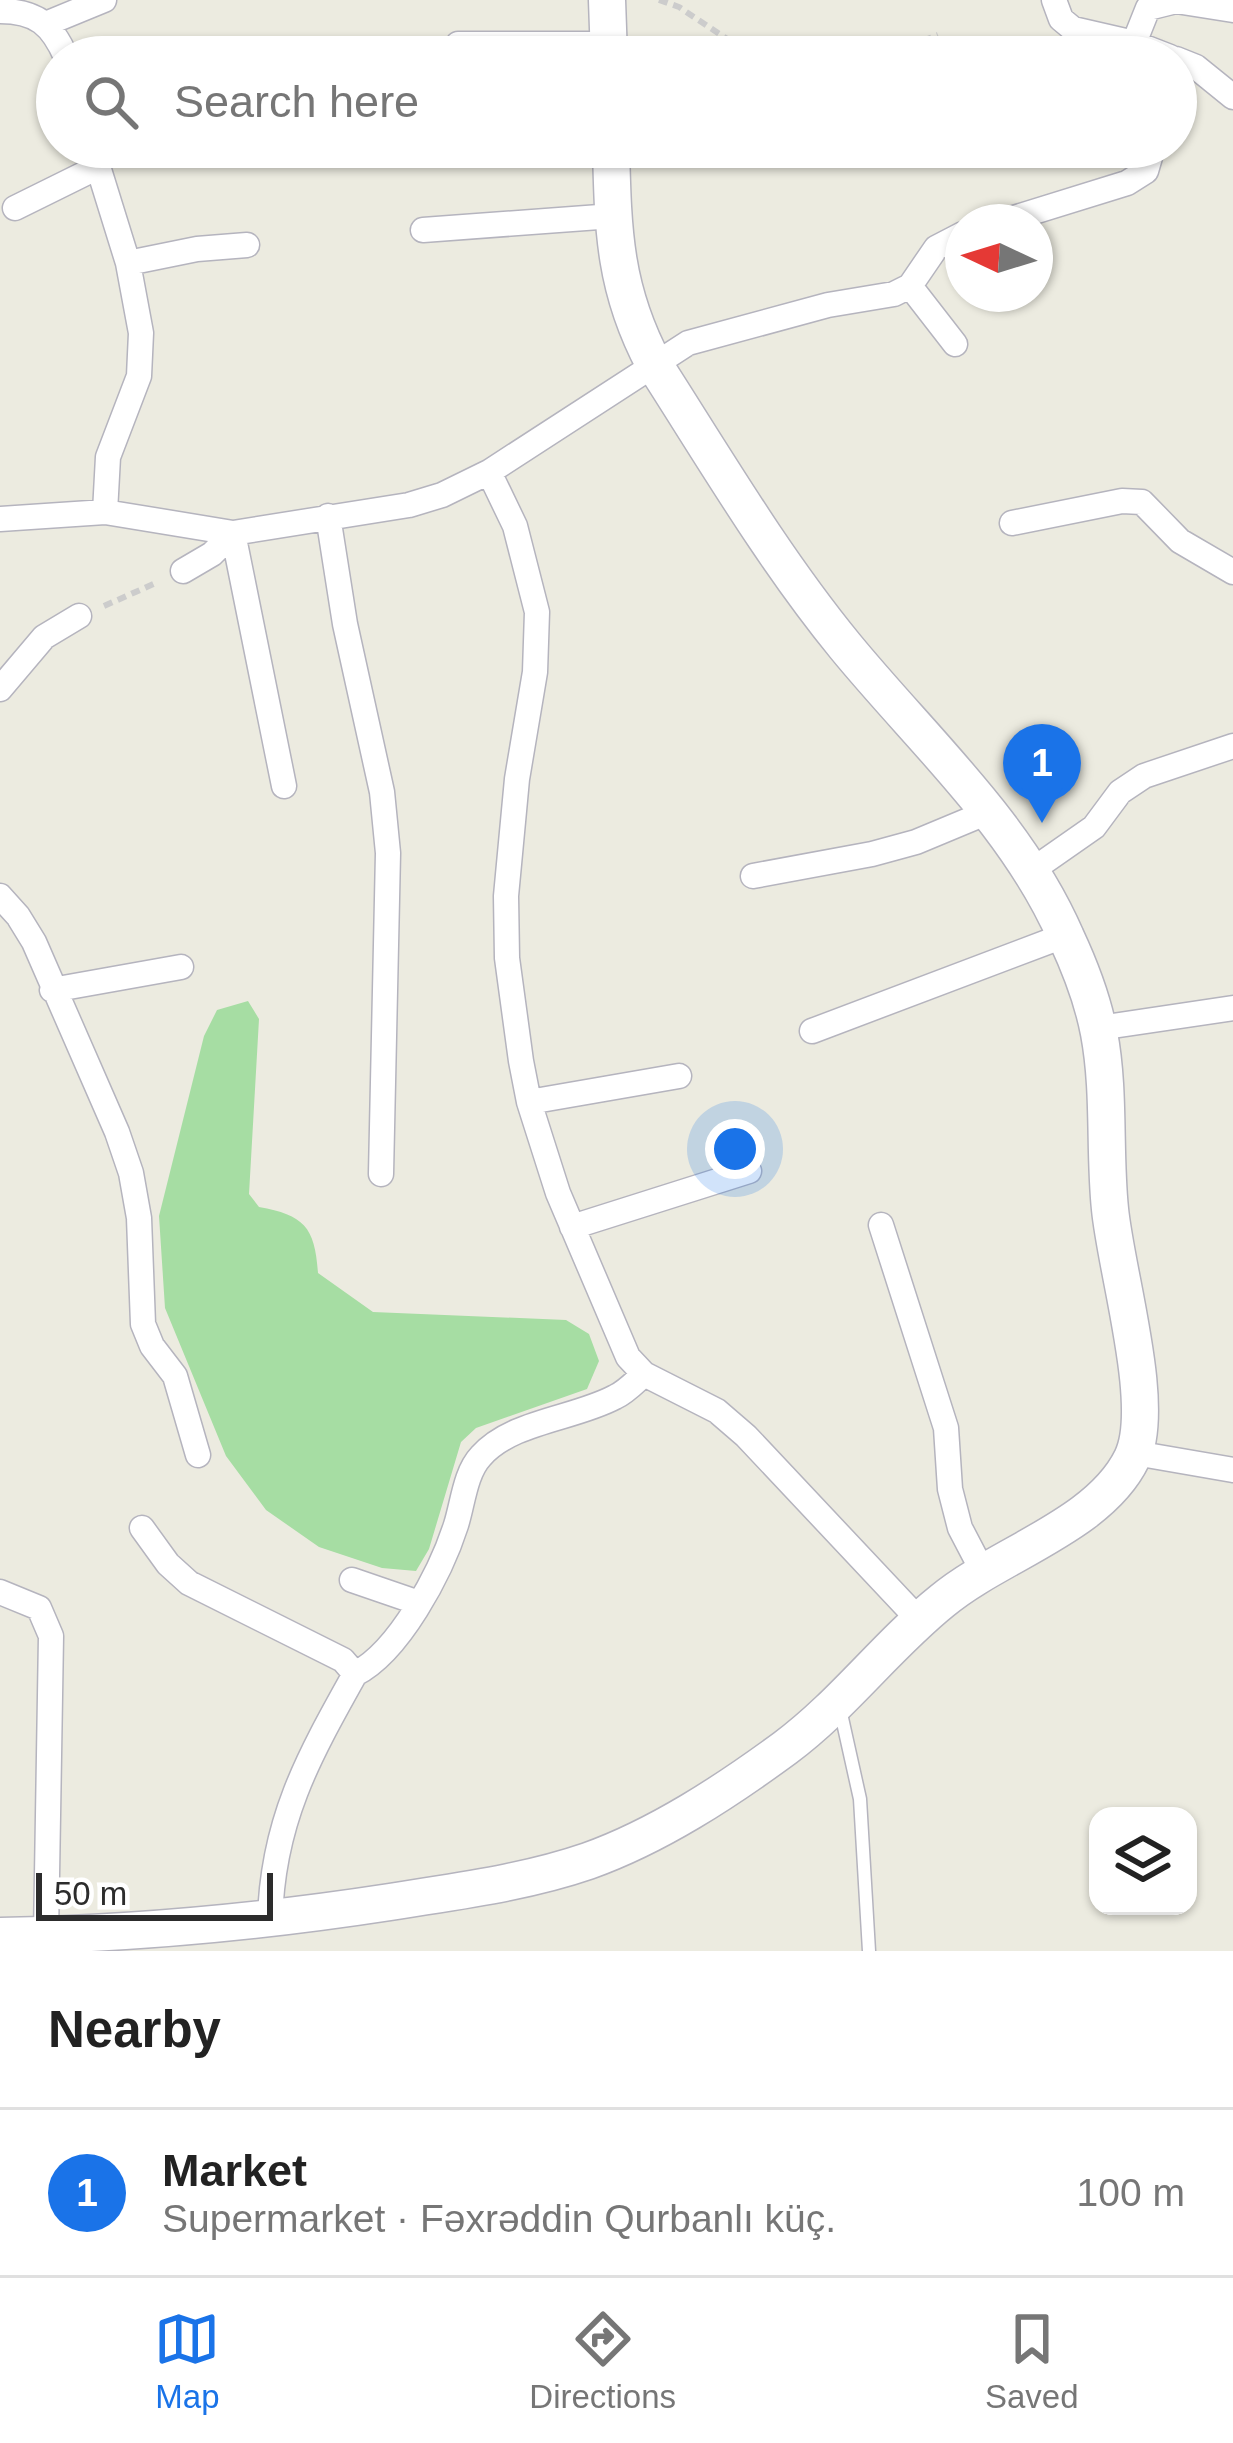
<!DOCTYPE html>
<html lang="en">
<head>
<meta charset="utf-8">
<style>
  :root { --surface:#fff; --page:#f6f6f6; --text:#222; --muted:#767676; --line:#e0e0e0; --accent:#1a73e8 }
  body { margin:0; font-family:Helvetica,sans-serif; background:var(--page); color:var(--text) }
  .controls { position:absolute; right:36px; bottom:36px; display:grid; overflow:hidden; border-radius:24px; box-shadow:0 3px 9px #0004 }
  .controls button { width:108px; height:108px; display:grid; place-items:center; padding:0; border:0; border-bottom:3px solid var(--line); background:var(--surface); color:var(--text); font:60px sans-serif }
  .compass { position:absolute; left:945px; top:204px; width:108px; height:108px; border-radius:50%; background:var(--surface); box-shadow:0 3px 9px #0004; rotate:274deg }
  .scale { position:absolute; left:36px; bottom:30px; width:237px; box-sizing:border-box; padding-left:12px; border:6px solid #2c2c2c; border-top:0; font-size:33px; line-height:42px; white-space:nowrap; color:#2c2c2c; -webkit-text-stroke:9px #fff; paint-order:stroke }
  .you { position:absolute; left:735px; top:1149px; width:42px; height:42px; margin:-30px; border:9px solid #fff; border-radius:50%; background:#1a73e8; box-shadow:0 0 0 18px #1a73e833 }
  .badge { display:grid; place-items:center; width:78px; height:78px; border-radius:50%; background:var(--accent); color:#fff; font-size:39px; font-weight:700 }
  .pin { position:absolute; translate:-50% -99px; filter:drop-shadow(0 3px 6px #0008) }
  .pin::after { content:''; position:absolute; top:63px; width:42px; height:36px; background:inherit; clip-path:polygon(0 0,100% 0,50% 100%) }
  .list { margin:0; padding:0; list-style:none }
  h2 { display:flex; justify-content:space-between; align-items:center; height:156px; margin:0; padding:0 48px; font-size:51px }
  h2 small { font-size:39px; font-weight:400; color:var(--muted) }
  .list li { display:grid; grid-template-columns:78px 1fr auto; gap:36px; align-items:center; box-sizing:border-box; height:168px; padding:0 48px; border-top:3px solid var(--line) }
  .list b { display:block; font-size:45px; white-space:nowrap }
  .list p { margin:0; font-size:39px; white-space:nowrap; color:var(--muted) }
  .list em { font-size:39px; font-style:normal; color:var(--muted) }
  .icon { flex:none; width:66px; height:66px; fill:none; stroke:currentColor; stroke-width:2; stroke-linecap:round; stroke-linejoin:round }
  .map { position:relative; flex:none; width:1233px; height:1951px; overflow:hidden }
  .search { position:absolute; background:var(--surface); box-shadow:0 3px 9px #0004; left:36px; right:36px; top:36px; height:132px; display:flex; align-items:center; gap:30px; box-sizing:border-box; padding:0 42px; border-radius:66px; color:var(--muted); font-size:45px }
  .sheet { height:324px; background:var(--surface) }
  nav { display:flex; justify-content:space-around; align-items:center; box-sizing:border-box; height:168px; border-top:3px solid var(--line); background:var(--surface); font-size:33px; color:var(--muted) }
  nav a { display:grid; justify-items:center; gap:6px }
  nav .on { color:var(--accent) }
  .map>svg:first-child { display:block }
  .green { fill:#a6dda3 }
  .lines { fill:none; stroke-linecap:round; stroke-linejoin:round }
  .lane-casing { stroke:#b5b4be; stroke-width:15 }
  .street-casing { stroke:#b5b4be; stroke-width:27 }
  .secondary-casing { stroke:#b5b4be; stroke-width:39 }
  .path { stroke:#ccc; stroke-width:6; stroke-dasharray:9 6; stroke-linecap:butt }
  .lane { stroke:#fff; stroke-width:12 }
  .street { stroke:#fff; stroke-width:24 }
  .secondary { stroke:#fff; stroke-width:36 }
</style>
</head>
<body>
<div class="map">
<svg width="1233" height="1951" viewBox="0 0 1233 1951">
  <rect width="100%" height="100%" fill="#ecebe0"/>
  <!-- green -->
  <path class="green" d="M248 1001 259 1019 249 1194 259 1207C304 1215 315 1227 318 1273L373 1312 566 1320 589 1334 599 1361 587 1389 476 1428 461 1442 429 1549 416 1571 382 1568 319 1547 266 1510 226 1456 165 1308 159 1216 204 1036 217 1010Z"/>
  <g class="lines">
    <!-- lane casing -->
    <g class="lane-casing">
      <path id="lane" d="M840 1709 860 1799 869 1951"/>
    </g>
    <!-- street casing -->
    <g class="street-casing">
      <path id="street" d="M1054 0 1061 19 1073 29 1134 43 1170 57
        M0 11C37 11 52 25 66 57
        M48 23 104 0
        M458 44H608
        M1135 57 1134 43 1148 8 1176 1 1233 10
        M1176 59 1196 67 1233 97
        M92 147 128 263 141 333 139 376 108 457 105 512
        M15 208 98 167
        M1001 222 1127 183 1146 171 1153 147
        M423 230 613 216
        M128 263 197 249 247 245
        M910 286 955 344
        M489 472 515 526 537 612 535 672 517 779 506 896 507 958 521 1061 529 1102 558 1193 628 1357 644 1374 717 1411 746 1436 920 1621
        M328 516 345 624 382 792 388 853 381 1174
        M0 519 105 512 233 533 409 505 442 495 489 472 688 343 828 305 894 294 910 286 936 248 963 234
        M1012 523 1122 501 1142 502 1180 541 1233 572
        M233 533 284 786
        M183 571 212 554 233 533
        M0 689 44 637 79 616
        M1031 871 1094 827 1120 792 1144 776 1233 746
        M753 876 872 854 916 842 988 812
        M0 896 18 916 34 942 117 1132 131 1173 139 1218 143 1324 152 1346 175 1376 198 1455
        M52 990 181 967
        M1099 1028 1233 1008
        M812 1031 1066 935
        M529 1102 679 1076
        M881 1225 946 1428 950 1489 960 1528 983 1572
        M572 1227 749 1171
        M1135 1453 1233 1470
        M142 1528 168 1564 189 1583 343 1660 355 1674
        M352 1580 419 1603
        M0 1592 39 1608 51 1636 46 1935
        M270 1921C272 1822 308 1758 355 1674 399 1652 441 1572 456 1525 463 1503 465 1473 481 1456 512 1421 574 1419 615 1397 626 1392 635 1382 644 1374"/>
    </g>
    <!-- secondary casing -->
    <g class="secondary-casing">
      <path id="secondary" d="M607 0 609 57
        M0 1936C132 1934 260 1922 390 1902 457 1891 524 1883 588 1861 658 1836 725 1792 785 1748 843 1705 886 1646 942 1601 998 1554 1099 1526 1132 1458 1157 1406 1116 1272 1110 1209 1104 1151 1110 1091 1099 1033 1093 1001 1080 967 1066 937 1017 824 922 740 845 646 773 558 715 459 654 364 614 289 613 230 611 147"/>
    </g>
    <!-- path -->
    <path class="path" d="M659 0 679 7 754 57
      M881 57 938 35
      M104 606 158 582"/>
    <!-- lane -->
    <use href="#lane" class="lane"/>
    <!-- street -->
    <use href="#street" class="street"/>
    <!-- secondary -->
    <use href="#secondary" class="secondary"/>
  </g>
</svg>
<div class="controls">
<button><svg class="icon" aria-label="layers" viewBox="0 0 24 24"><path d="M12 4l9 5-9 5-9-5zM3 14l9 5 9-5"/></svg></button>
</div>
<svg class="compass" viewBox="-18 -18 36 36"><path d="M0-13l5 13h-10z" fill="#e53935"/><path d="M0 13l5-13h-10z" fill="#767676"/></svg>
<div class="scale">50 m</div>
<div class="you"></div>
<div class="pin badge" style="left:1042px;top:823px">1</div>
<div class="search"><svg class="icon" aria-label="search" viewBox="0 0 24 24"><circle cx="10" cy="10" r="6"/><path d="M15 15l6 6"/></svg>Search here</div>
</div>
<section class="sheet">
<h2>Nearby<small></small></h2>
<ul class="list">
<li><span class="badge">1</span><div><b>Market</b><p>Supermarket · Fəxrəddin Qurbanlı küç.</p></div><em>100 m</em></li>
</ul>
</section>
<nav>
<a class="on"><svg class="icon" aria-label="map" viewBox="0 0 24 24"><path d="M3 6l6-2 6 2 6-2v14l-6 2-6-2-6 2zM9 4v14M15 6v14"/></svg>Map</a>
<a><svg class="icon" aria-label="directions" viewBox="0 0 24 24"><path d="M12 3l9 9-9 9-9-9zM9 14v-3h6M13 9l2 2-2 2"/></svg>Directions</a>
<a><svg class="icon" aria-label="saved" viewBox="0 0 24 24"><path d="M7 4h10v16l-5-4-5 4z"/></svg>Saved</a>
</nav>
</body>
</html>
